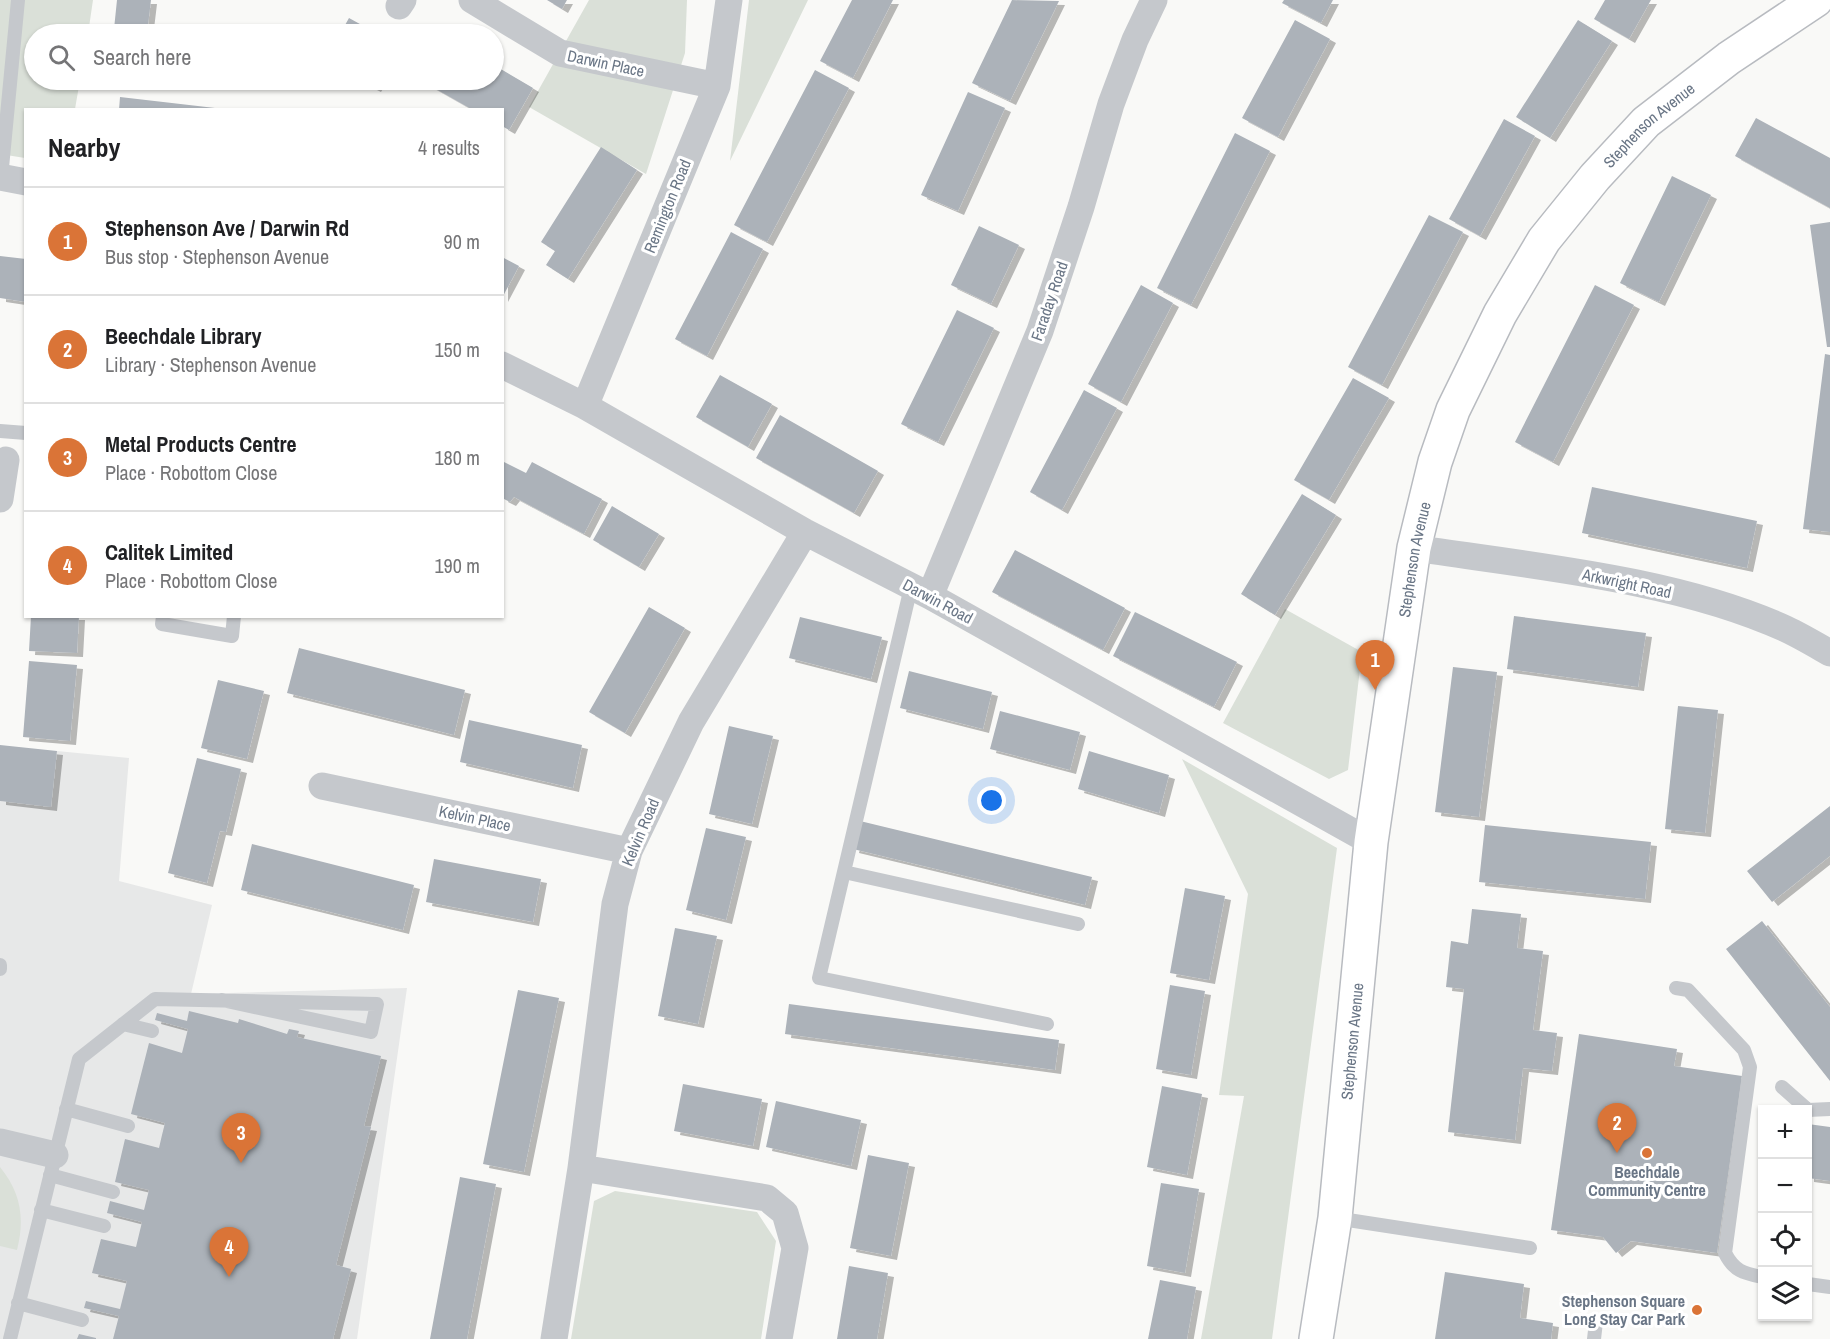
<!DOCTYPE html>
<html lang="en">
<head>
<meta charset="utf-8">
<style>
  :root { --surface:#fff; --page:#f2f2f2; --text:#202124; --muted:#757577; --line:#e0e0e0; --accent:#da7437 }
  body { margin:0; font-family:"Archivo Narrow",sans-serif; background:var(--page); color:var(--text) }
  .controls { position:absolute; right:18px; bottom:18px; display:grid; overflow:hidden; border-radius:0px; box-shadow:0 2px 4px #0004 }
  .controls button { width:54px; height:54px; display:grid; place-items:center; padding:0; border:0; border-bottom:2px solid var(--line); background:var(--surface); color:var(--text); font:30px sans-serif }
  .you { position:absolute; left:992px; top:801px; width:21px; height:21px; margin:-15px; border:4px solid #fff; border-radius:50%; background:#1a73e8; box-shadow:0 0 0 9px #1a73e833 }
  .badge { display:grid; place-items:center; width:39px; height:39px; border-radius:50%; background:var(--accent); color:#fff; font-size:20px; font-weight:700 }
  .pin { position:absolute; translate:-50% -50px; filter:drop-shadow(0 2px 3px #0008) }
  .pin::after { content:''; position:absolute; top:32px; width:21px; height:18px; background:inherit; clip-path:polygon(0 0,100% 0,50% 100%) }
  .list { margin:0; padding:0; list-style:none }
  h2 { display:flex; justify-content:space-between; align-items:center; height:78px; margin:0; padding:0 24px; font-size:26px }
  h2 small { font-size:20px; font-weight:400; color:var(--muted) }
  .list li { display:grid; grid-template-columns:39px 1fr auto; gap:18px; align-items:center; box-sizing:border-box; height:108px; padding:0 24px; border-top:2px solid var(--line) }
  .list b { display:block; font-size:22px; white-space:nowrap }
  .list p { margin:0; font-size:20px; white-space:nowrap; color:var(--muted) }
  .list em { font-size:20px; font-style:normal; color:var(--muted) }
  .icon { flex:none; width:33px; height:33px; fill:none; stroke:currentColor; stroke-width:2; stroke-linecap:round; stroke-linejoin:round }
  .map { position:relative; flex:none; width:1830px; height:1339px; overflow:hidden }
  .search { position:absolute; background:var(--surface); box-shadow:0 2px 4px #0004; left:24px; top:24px; width:480px; height:66px; display:flex; align-items:center; gap:15px; box-sizing:border-box; padding:0 21px; border-radius:33px; color:var(--muted); font-size:22px }
  .panel { position:absolute; background:var(--surface); box-shadow:0 2px 4px #0004; left:24px; top:108px; width:480px; height:510px; border-radius:0px }
  .map>svg:first-child { display:block }
  .built { fill:#e7e8e8 }
  .green { fill:#dae0d8 }
  .building { fill:#acb2b9; filter:url(#shadow) }
  .lines { fill:none; stroke-linecap:round; stroke-linejoin:round }
  .secondary-casing { stroke:#b8bbc0; stroke-width:36 }
  .lane { stroke:#c5c8cc; stroke-width:14 }
  .street { stroke:#c5c8cc; stroke-width:27 }
  .secondary { stroke:#fff; stroke-width:33 }
  .poi-dot { fill:#da7437; stroke:#fff; stroke-width:2 }
  .labels { text-anchor:middle; dominant-baseline:central; stroke-width:6; stroke-linejoin:round; paint-order:stroke }
  .street-label { font-size:16px; fill:#6a7686; stroke:#fff }
  .poi-label { font-size:16px; font-weight:bold; fill:#6a7686; stroke:#fff }
</style>
</head>
<body>
<div class="map">
<svg width="1830" height="1339" viewBox="0 0 1830 1339">
  <defs>
    <filter id="shadow"><feDropShadow dx="6" dy="4" stdDeviation="0" flood-color="#0004"/></filter>
  </defs>
  <rect width="100%" height="100%" fill="#f9f9f7"/>
  <!-- built -->
  <path class="built" d="M57 751 129 758 119 881 212 905 191 994 407 988 357 1339H0V801L51 806Z"/>
  <!-- green -->
  <path class="green" d="M0 0H93L88 34H34V80H80L75 109 26 110 25 158 0 154Z
    M589 0H687L685 53 646 174 529 107Z
    M749 0H808L730 161Z
    M1285 609 1362 652 1348 770 1329 779 1223 723Z
    M1182 759 1337 848 1272 1339H1201L1244 1096 1219 1095 1248 894Z
    M0 1167C21 1193 25 1218 17 1250L0 1246Z
    M615 1191 757 1212 776 1241 761 1339H571L594 1201Z"/>
  <!-- building -->
  <path class="building" d="M117 0H151L147 33 114 29Z
    M547 0H567L562 9Z
    M852 0H893L853 78 820 61Z
    M1012 0 1059 1 1010 101 972 83Z
    M1284 0H1333L1321 23 1282 3Z
    M1605 0H1651L1629 39 1594 19Z
    M349 18 378 34H340Z
    M1295 20 1330 39 1278 137 1242 118Z
    M1578 20 1612 41 1550 138 1516 117Z
    M428 29 439 34H425Z
    M494 65 533 88 509 130 502 126V110H473L420 80H494Z
    M815 70 849 88 767 242 734 225Z
    M359 80H380L375 88Z
    M968 92 1005 108 958 211 921 195Z
    M120 97 215 108V110H119Z
    M1756 118 1830 158V208L1735 156Z
    M1504 119 1535 136 1480 236 1449 219Z
    M1235 133 1270 151 1191 305 1157 288Z
    M601 147 637 170 568 279 546 265 555 251 541 242Z
    M1672 176 1711 195 1659 302 1620 283Z
    M1429 215 1463 232 1382 385 1348 367Z
    M1830 222V347H1827L1810 225Z
    M979 226 1019 245 991 304 951 285Z
    M731 232 763 249 707 356 675 339Z
    M0 256 26 259V302L0 298Z
    M502 257 519 266 502 298Z
    M1141 285 1173 303 1121 402 1088 384Z
    M1595 285 1634 305 1553 462 1515 442Z
    M957 310 994 328 938 442 901 424Z
    M1825 354 1830 355V532L1803 529Z
    M720 375 772 404 748 447 696 417Z
    M1353 378 1389 398 1329 500 1294 480Z
    M1084 390 1117 408 1062 510 1030 492Z
    M780 415 878 471 854 513 756 458Z
    M502 461 526 473 532 462 602 499 584 534 514 497 510 502 502 498Z
    M1592 487 1757 521 1747 568 1582 533Z
    M1302 494 1336 515 1275 615 1241 594Z
    M612 506 659 534 639 567 593 540Z
    M1015 550 1125 608 1103 650 992 592Z
    M649 607 685 628 625 733 589 712Z
    M1135 612 1237 662 1214 707 1113 656Z
    M31 616H79L77 653 29 651Z
    M1514 616 1646 633 1638 687 1507 669Z
    M800 617 882 637 871 679 789 658Z
    M299 648 465 690 454 735 287 693Z
    M29 661 77 665 70 741 23 737Z
    M1453 667 1497 672 1479 817 1435 812Z
    M909 671 992 692 983 729 900 708Z
    M218 680 264 691 247 759 201 748Z
    M1678 706 1718 710 1705 833 1665 829Z
    M1000 711 1080 732 1070 770 990 749Z
    M469 720 582 745 573 788 460 762Z
    M729 726 773 736 752 824 709 814Z
    M0 745 57 751 51 807 0 801Z
    M1089 751 1169 775 1159 813 1078 789Z
    M197 758 241 769 226 832 220 831 207 883 168 873Z
    M1830 806V856L1772 902 1747 871Z
    M860 821 1092 877 1085 905 853 849Z
    M1485 825 1651 842 1645 899 1479 882Z
    M706 828 746 837 726 920 686 910Z
    M252 844 414 885 403 930 241 890Z
    M434 859 541 879 533 922 426 902Z
    M1185 888 1225 896 1209 980 1170 973Z
    M1472 909 1521 914 1517 948 1543 951 1533 1030 1557 1033 1552 1071 1523 1068 1515 1140 1448 1132 1464 989 1446 987 1451 941 1468 944Z
    M1762 921 1830 1007V1081L1726 949Z
    M675 928 717 936 698 1024 658 1016Z
    M1170 985 1205 991 1191 1075 1156 1069Z
    M518 990 559 998 524 1172 483 1164Z
    M789 1004 1059 1040 1055 1070 785 1034Z
    M189 1011 238 1023 239 1019 287 1034 289 1029 299 1031 297 1037 381 1056 364 1126 371 1127 336 1265 351 1269 333 1339H113L119 1316 84 1308 86 1301 120 1309 127 1281 92 1273 101 1239 136 1247 142 1222 107 1213 110 1201 144 1210 149 1190 115 1182 118 1169 125 1139 159 1148 162 1135 165 1123 131 1114 137 1090 149 1043 182 1053 188 1029 155 1020 157 1013 187 1021Z
    M1579 1034 1677 1049 1674 1066 1742 1076 1717 1253 1631 1241 1616 1253 1603 1237 1551 1230Z
    M683 1084 762 1099 753 1146 674 1131Z
    M1162 1086 1202 1094 1187 1175 1147 1167Z
    M776 1101 861 1120 851 1166 766 1147Z
    M1808 1124 1830 1127V1181L1808 1178Z
    M868 1155 909 1163 891 1256 850 1248Z
    M460 1177 496 1184 467 1339H430Z
    M1161 1183 1199 1189 1185 1273 1147 1266Z
    M849 1266 888 1273 877 1339H837Z
    M1445 1272 1524 1284 1520 1318 1553 1323 1551 1339H1435Z
    M1160 1280 1196 1287 1187 1339H1148Z
    M79 1334 96 1338V1339H77Z"/>
  <g class="lines">
    <!-- secondary casing -->
    <g class="secondary-casing">
      <g id="secondary">
        <path id="s1" d="M1316 1339 1335 1218 1371 842 1414 548 1435 462 1453 410 1500 314 1544 240 1595 177 1646 122 1729 58 1816 0"/>
      </g>
    </g>
    <!-- lane -->
    <path class="lane" d="M1 178 18 0
      M0 431 26 433
      M911 587 819 978 1047 1024
      M163 616 162 624 232 636 234 616
      M844 872 1078 924
      M0 965V969
      M1676 988 1688 990 1744 1050 1750 1067 1725 1253C1734 1271 1743 1273 1762 1277
      M123 1024 152 1031
      M1782 1087 1808 1110 1830 1109
      M66 1109 128 1126
      M50 1175 113 1192
      M41 1210 104 1226
      M1335 1218 1530 1248
      M1808 1284 1830 1287
      M18 1303 82 1320
      M10 1339 79 1059 155 999 377 1004 371 1032 222 1000
      M1594 1339 1596 1322"/>
    <!-- street -->
    <path class="street" d="M472 0 560 53 717 86
      M399 6 403 0
      M0 177 26 182
      M502 365 585 406 805 532 930 596 1371 842
      M585 406 717 86 729 0
      M0 499 6 460
      M1414 548C1532 566 1677 579 1786 629 1801 636 1816 645 1830 653
      M930 596 1040 331 1081 207 1111 104 1135 40 1154 0
      M322 786 629 851
      M0 1142 55 1155
      M581 1168 767 1198 785 1213 795 1248 779 1339
      M554 1339 581 1168 615 904 629 851 691 722 805 532"/>
    <!-- secondary -->
    <use href="#secondary" class="secondary"/>
  </g>
  <!-- markers -->
  <g class="poi-dot">
    <circle cx="1647" cy="1153" r="6"/>
    <circle cx="1697" cy="1310" r="6"/>
  </g>
  <g class="labels">
    <!-- street labels -->
    <g class="street-label">
      <text transform="translate(606 63) rotate(12)">Darwin Place</text>
      <text stroke="none"><textPath href="#s1" startOffset="1290">Stephenson Avenue</textPath></text>
      <text transform="translate(667 206) rotate(-68)">Remington Road</text>
      <text transform="translate(1049 301) rotate(-71)">Faraday Road</text>
      <text stroke="none"><textPath href="#s1" startOffset="786">Stephenson Avenue</textPath></text>
      <text transform="translate(1627 583) rotate(12)">Arkwright Road</text>
      <text transform="translate(938 601) rotate(28)">Darwin Road</text>
      <text transform="translate(475 818) rotate(12)">Kelvin Place</text>
      <text transform="translate(640 832) rotate(-67)">Kelvin Road</text>
      <text stroke="none"><textPath href="#s1" startOffset="300">Stephenson Avenue</textPath></text>
    </g>
    <!-- poi labels -->
    <g class="poi-label">
      <text x="1647" y="1172">Beechdale<tspan x="1647" dy="18">Community Centre</tspan></text>
      <text x="1685" y="1301" text-anchor="end">Stephenson Square<tspan x="1685" dy="18">Long Stay Car Park</tspan></text>
    </g>
  </g>
</svg>
<div class="controls">
<button>+</button>
<button>−</button>
<button><svg class="icon" aria-label="locate" viewBox="0 0 24 24"><circle cx="12" cy="12" r="6"/><path d="M12 2v4M12 18v4M2 12h4M18 12h4"/></svg></button>
<button><svg class="icon" aria-label="layers" viewBox="0 0 24 24"><path d="M12 4l9 5-9 5-9-5zM3 14l9 5 9-5"/></svg></button>
</div>
<div class="you"></div>
<div class="pin badge" style="left:1375px;top:690px">1</div>
<div class="pin badge" style="left:1617px;top:1153px">2</div>
<div class="pin badge" style="left:241px;top:1163px">3</div>
<div class="pin badge" style="left:229px;top:1277px">4</div>
<div class="search"><svg class="icon" aria-label="search" viewBox="0 0 24 24"><circle cx="10" cy="10" r="6"/><path d="M15 15l6 6"/></svg>Search here</div>
<section class="panel">
<h2>Nearby<small>4 results</small></h2>
<ul class="list">
<li><span class="badge">1</span><div><b>Stephenson Ave / Darwin Rd</b><p>Bus stop · Stephenson Avenue</p></div><em>90 m</em></li>
<li><span class="badge">2</span><div><b>Beechdale Library</b><p>Library · Stephenson Avenue</p></div><em>150 m</em></li>
<li><span class="badge">3</span><div><b>Metal Products Centre</b><p>Place · Robottom Close</p></div><em>180 m</em></li>
<li><span class="badge">4</span><div><b>Calitek Limited</b><p>Place · Robottom Close</p></div><em>190 m</em></li>
</ul>
</section>
</div>
</body>
</html>
